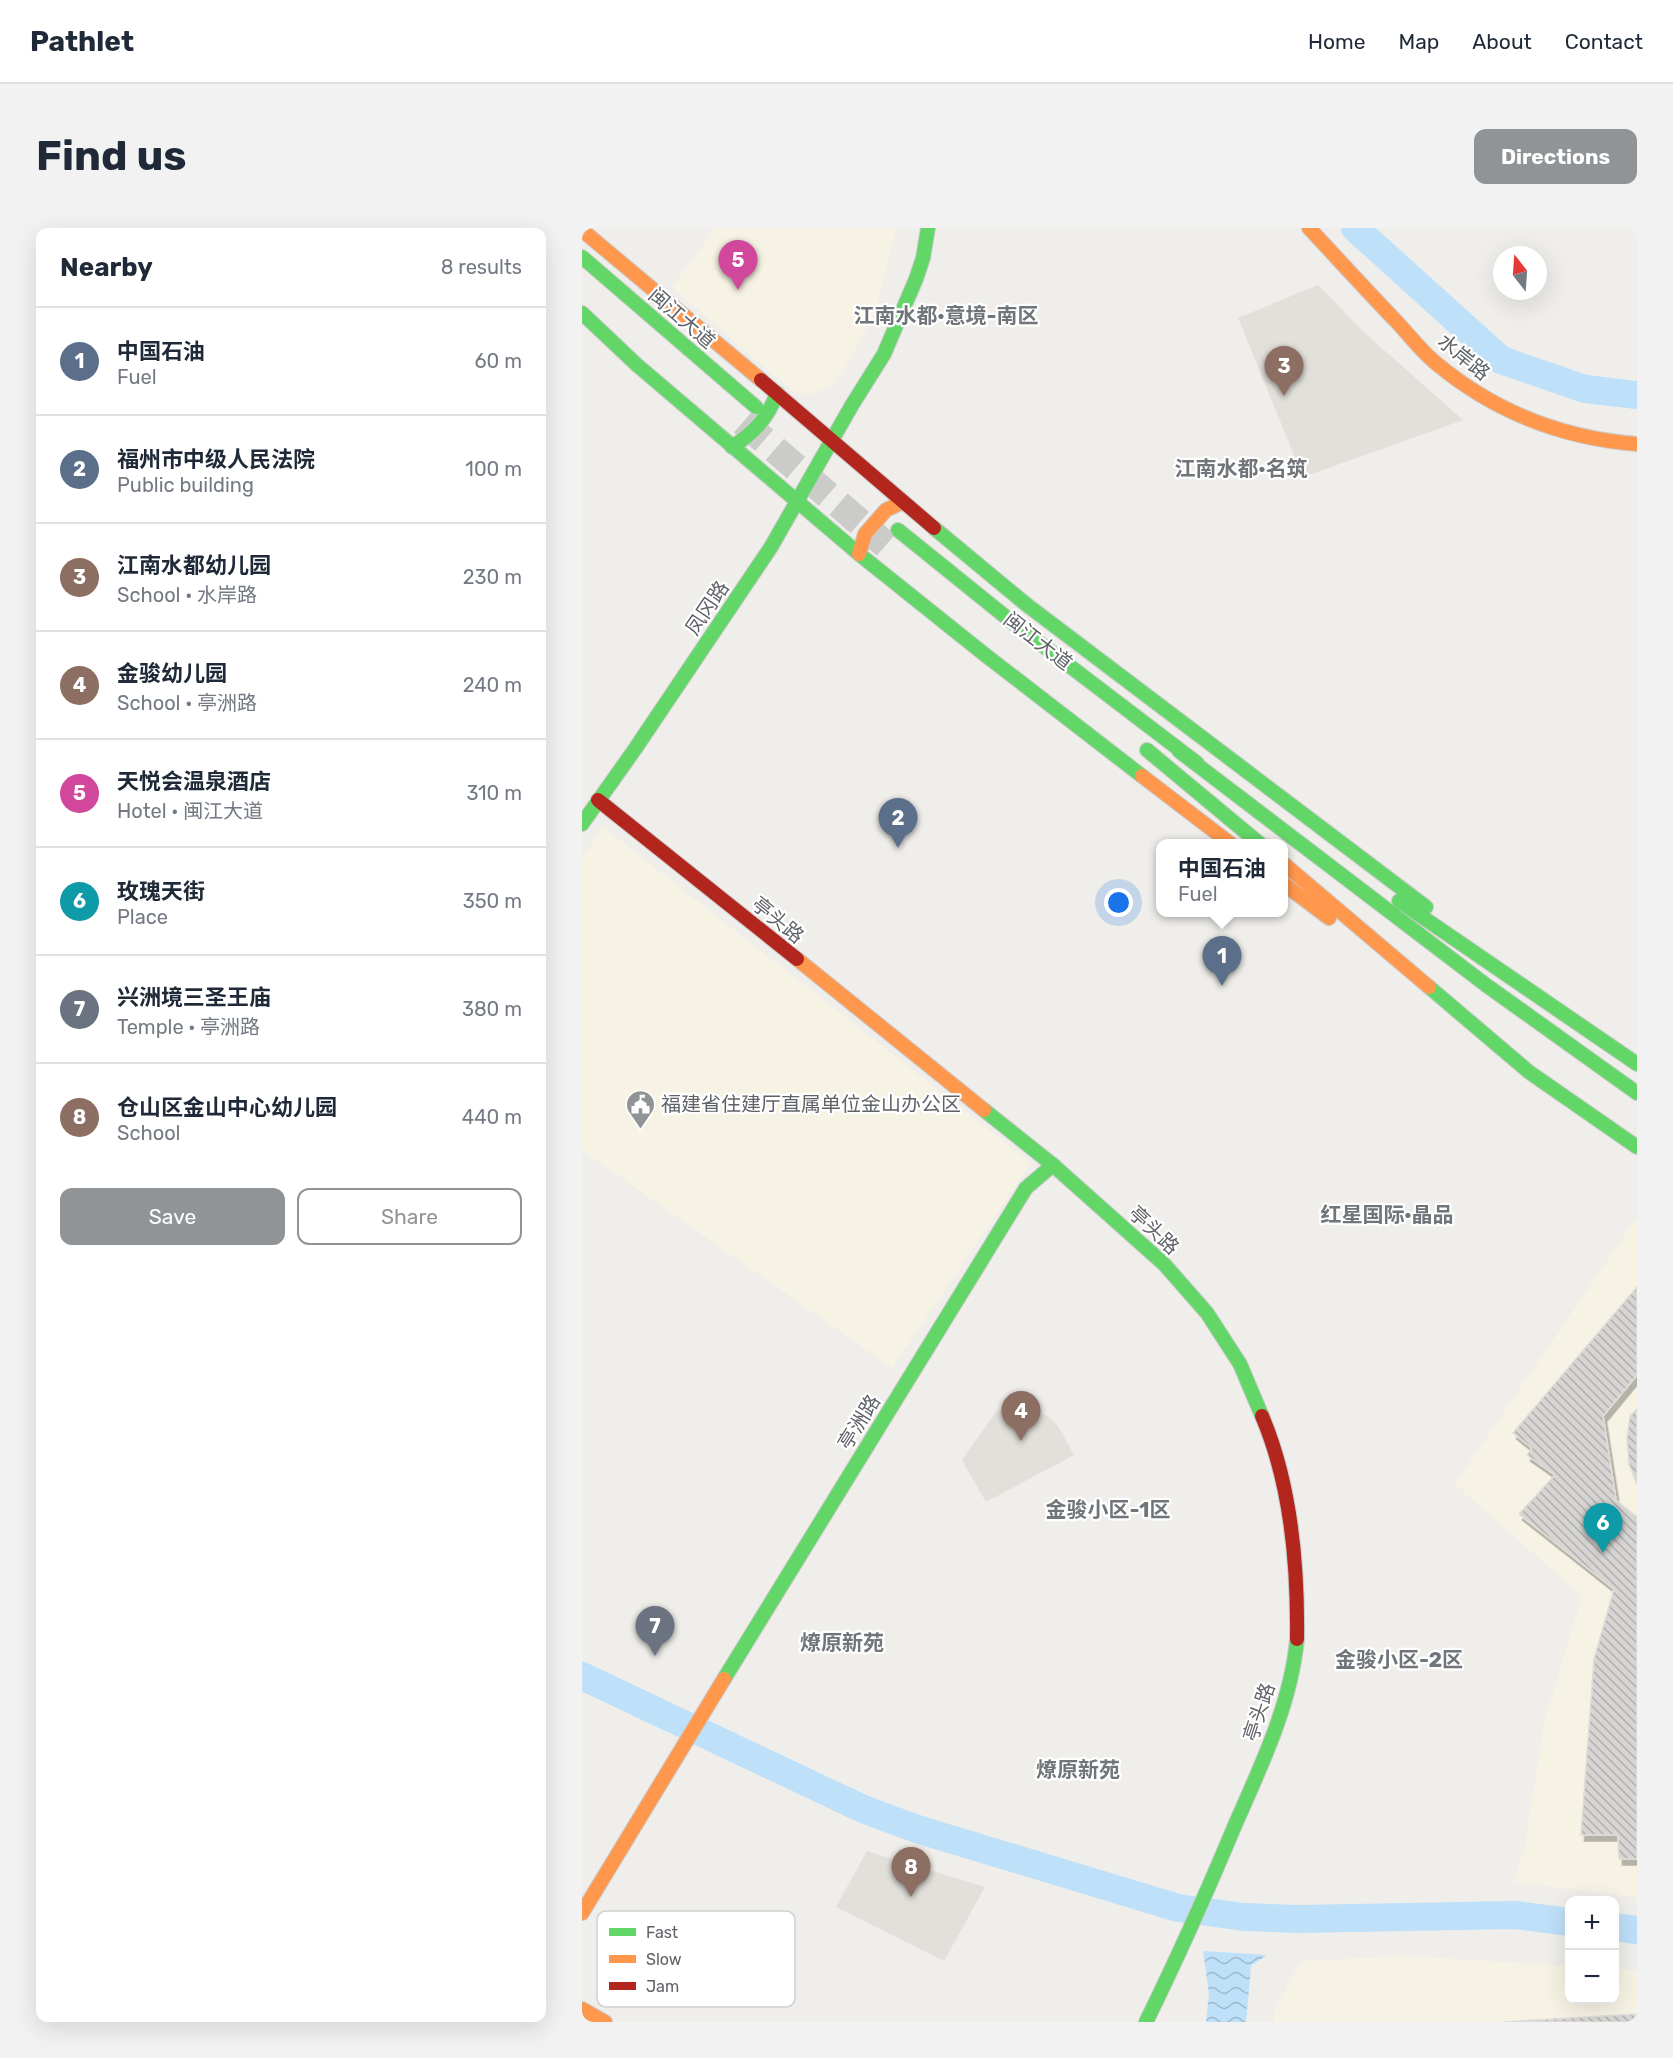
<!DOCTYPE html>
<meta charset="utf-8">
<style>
:root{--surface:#fff;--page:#f2f2f3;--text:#1f2937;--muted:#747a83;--line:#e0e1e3;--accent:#919496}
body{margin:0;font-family:Rubik,"Noto Sans SC",sans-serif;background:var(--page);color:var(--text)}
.controls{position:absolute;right:18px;bottom:18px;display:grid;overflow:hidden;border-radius:12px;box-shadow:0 6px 24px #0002}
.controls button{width:54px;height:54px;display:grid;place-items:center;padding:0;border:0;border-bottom:2px solid var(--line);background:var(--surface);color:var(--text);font:30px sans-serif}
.compass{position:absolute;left:911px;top:18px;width:54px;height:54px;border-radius:50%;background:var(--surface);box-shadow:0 6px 24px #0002;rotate:343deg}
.you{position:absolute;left:537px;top:675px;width:21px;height:21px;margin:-15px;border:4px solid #fff;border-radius:50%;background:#1a73e8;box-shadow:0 0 0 9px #1a73e833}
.badge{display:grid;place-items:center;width:39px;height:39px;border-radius:50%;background:var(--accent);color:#fff;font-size:20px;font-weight:700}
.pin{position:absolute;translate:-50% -50px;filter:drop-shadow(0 2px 3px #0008)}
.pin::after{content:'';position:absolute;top:32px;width:21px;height:18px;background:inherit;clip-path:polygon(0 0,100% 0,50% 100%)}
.popup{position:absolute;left:574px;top:611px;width:132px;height:78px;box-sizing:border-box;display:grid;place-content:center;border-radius:12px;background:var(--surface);filter:drop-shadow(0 2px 4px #0005);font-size:20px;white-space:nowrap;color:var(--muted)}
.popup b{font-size:22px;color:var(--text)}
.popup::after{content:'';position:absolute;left:50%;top:100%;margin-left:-12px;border:12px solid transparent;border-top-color:var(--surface)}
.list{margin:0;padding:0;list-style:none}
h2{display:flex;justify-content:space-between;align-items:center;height:78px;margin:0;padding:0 24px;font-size:26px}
h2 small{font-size:20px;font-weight:400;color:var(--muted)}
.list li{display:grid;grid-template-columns:39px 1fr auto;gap:18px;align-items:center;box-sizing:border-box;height:108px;padding:0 24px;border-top:2px solid var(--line)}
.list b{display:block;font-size:22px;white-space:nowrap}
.list p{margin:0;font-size:20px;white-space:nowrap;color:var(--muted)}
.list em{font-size:20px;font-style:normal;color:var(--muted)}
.actions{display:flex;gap:12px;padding:18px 24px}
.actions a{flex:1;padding:14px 0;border:2px solid var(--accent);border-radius:12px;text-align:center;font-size:21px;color:var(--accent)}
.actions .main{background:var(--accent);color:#fff}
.map{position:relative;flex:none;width:1055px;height:1794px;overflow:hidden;border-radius:12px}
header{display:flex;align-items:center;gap:36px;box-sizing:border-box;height:84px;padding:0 30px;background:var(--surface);border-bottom:2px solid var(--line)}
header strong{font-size:28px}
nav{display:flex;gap:33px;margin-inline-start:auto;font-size:21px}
.intro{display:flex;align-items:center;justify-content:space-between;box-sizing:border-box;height:144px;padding:0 36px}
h1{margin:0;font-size:42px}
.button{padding:15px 27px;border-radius:12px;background:var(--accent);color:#fff;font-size:21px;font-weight:700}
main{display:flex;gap:36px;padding:0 36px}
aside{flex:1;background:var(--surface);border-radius:12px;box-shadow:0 6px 24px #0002}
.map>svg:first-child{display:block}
.commercial{fill:#f7f3e4}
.education{fill:#e2e0da}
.water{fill:url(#water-waves)}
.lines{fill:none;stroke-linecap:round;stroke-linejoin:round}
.river{stroke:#bfe0f9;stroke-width:28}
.building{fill:url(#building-back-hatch);stroke:#deddd9;stroke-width:1.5;filter:url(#shadow)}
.primary-tunnel{stroke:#cbcbca;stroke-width:28;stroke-dasharray:28 14;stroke-linecap:butt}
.fast-casing{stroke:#cacacb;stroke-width:16}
.slow-casing{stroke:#cacacb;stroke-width:16}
.jam-casing{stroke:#cacacb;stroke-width:16}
.fast{stroke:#63d668;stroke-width:14}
.slow{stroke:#ff974d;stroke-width:14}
.jam{stroke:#b3261e;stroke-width:14}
.labels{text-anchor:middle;stroke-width:4.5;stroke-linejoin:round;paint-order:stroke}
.street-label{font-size:20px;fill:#5f6368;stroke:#fff}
.poi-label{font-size:20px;fill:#5f6368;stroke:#fff;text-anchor:start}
.neighbourhood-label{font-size:21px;font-weight:bold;fill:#70757a;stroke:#fff}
.key{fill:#fff;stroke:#cfd0d2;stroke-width:1.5}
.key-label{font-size:16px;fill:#5f6368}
</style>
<header>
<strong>Pathlet</strong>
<nav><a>Home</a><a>Map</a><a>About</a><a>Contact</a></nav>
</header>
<div class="intro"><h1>Find us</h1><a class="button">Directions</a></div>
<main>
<aside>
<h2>Nearby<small>8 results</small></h2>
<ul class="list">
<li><span class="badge" style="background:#5c6f8a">1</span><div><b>中国石油</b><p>Fuel</p></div><em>60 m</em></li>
<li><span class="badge" style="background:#5c6f8a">2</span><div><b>福州市中级人民法院</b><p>Public building</p></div><em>100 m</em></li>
<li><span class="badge" style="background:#8d6e63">3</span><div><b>江南水都幼儿园</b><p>School · 水岸路</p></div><em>230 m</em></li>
<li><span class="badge" style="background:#8d6e63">4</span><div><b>金骏幼儿园</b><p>School · 亭洲路</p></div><em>240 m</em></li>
<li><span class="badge" style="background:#d1479c">5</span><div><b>天悦会温泉酒店</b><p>Hotel · 闽江大道</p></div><em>310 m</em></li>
<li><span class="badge" style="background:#0f9aa8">6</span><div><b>玫瑰天街</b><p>Place</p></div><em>350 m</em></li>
<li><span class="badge" style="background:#6b7280">7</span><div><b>兴洲境三圣王庙</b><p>Temple · 亭洲路</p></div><em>380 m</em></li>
<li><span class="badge" style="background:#8d6e63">8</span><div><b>仓山区金山中心幼儿园</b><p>School</p></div><em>440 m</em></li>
</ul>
<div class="actions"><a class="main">Save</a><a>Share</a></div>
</aside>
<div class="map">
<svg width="1055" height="1794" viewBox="0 0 1055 1794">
<defs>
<pattern id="water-waves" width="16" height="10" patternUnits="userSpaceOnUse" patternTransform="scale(1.5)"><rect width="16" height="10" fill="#bfe0f9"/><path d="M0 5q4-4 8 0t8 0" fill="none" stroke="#9eb9cd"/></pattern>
<pattern id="building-back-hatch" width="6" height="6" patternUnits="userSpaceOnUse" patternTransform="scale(1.5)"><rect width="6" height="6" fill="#d6d5d3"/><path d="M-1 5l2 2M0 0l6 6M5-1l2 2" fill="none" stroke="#b1b0af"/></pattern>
<filter id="shadow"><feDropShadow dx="3.5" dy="6" stdDeviation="0" flood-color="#0004"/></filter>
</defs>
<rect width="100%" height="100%" fill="#efeeea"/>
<g class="commercial">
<polygon points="130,0 315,0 293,86 253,156 229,166 211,164 90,59 125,12"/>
<polygon points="21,599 449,935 310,1140 0,922 0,631"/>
<polygon points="1055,989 1055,1669 931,1654 942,1622 963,1492 1000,1368 873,1256"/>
<polygon points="825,1728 987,1738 987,1772 1032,1772 1033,1741 1055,1742 1055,1794 692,1794 693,1782 718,1733"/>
</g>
<g class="education">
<polygon points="736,57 785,107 881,192 721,249 656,90"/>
<polygon points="427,1181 454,1184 466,1188 476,1198 492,1227 404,1274 380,1232 414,1184"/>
<polygon points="285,1623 403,1659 362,1733 254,1679"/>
</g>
<polygon class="water" points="621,1723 685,1727 669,1738 664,1794 624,1794 627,1766"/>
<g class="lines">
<g class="river">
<polyline points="773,0 919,132 1003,161 1055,167"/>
<polyline points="0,1448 281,1581 335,1601 596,1680 662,1689 716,1691 933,1687 987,1694"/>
<polyline points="1032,1699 1055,1702"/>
</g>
</g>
<g class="building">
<polygon points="1055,1059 1055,1147 1021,1188 1034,1272 1055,1289 1055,1631 1037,1631 1036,1607 999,1607 1012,1431 1032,1361 937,1286 973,1247 945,1227 950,1220 931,1205"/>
<polygon points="1055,1181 1055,1256 1047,1236 1045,1211 1048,1188"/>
<polygon points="1055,1786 1055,1794 922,1794"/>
</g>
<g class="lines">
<polyline class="primary-tunnel" points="161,194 304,317"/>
<defs>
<g id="fast">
<polyline points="0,29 174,179"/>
<polyline points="0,85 55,137 277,326 402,426 560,548"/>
<path d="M150,219c22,-14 36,-29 45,-54"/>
<polyline points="352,300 445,377 844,679"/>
<polyline points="316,302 430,394 615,535"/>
<polyline points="565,522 678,616"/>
<polyline points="597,523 904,757 1055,865"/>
<polyline points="0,596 53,521 189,319 270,177 302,126 334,51 341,30 346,0"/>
<polyline points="817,673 1055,836"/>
<polyline points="847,759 947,844 1055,919"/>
<polyline points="402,882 471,937 582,1036 625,1085 658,1136 680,1188"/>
<polyline points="142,1451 444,960 471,937"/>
<path d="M564,1794c32,-65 61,-130 89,-197 26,-59 56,-121 62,-186"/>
</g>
<g id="slow">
<path d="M727,0c29,31 58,63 87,93 14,15 26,31 41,43 58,48 125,74 200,80"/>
<polyline points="0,2 179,152"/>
<polyline points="277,326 283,306 304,282 321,274"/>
<polyline points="560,548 649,616"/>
<polyline points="702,636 847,759"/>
<polyline points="702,656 747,690"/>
<polyline points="215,731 402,882"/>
<polyline points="0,1685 142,1451"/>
<polyline points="0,1781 23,1794"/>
</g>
<g id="jam">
<polyline points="179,152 352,300"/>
<polyline points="16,572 215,731"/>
<path d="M680,1188c29,68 36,149 35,223"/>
</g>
</defs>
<use href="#fast" class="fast-casing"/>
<use href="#slow" class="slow-casing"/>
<use href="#jam" class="jam-casing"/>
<use href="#fast" class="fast"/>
<use href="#slow" class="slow"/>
<use href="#jam" class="jam"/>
</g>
<defs>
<symbol id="civic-pin" viewBox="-11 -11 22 30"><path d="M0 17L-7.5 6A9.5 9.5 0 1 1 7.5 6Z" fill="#919496" stroke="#fff"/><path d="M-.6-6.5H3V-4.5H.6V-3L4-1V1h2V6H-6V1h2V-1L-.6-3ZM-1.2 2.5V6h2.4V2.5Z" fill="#fff"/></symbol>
</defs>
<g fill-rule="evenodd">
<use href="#civic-pin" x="42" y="860" width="33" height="45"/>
</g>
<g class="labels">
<g class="street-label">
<text transform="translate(100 90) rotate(41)" y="7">闽江大道</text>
<text transform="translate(882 129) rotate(39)" y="7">水岸路</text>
<text transform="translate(125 380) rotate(-56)" y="7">凤冈路</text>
<text transform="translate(456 413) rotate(38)" y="7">闽江大道</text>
<text transform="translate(196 692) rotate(39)" y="7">亭头路</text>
<text transform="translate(572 1002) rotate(43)" y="7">亭头路</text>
<text transform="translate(277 1194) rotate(-58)" y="7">亭洲路</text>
<text transform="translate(677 1484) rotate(-72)" y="7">亭头路</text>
</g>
<g class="poi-label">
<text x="79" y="883">福建省住建厅直属单位金山办公区</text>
</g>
<g class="neighbourhood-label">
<text x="364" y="95">江南水都·意境-南区</text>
<text x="659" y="248">江南水都·名筑</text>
<text x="805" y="994">红星国际·晶品</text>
<text x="526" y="1289">金骏小区-1区</text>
<text x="260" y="1422">燎原新苑</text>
<text x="817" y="1439">金骏小区-2区</text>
<text x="496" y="1549">燎原新苑</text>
</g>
</g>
<rect x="15" y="1683" width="198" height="96" rx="9" class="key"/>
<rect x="27" y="1700" width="27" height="8" fill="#63d668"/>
<rect x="27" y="1727" width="27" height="8" fill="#ff974d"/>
<rect x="27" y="1754" width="27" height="8" fill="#b3261e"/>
<g class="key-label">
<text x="64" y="1710">Fast</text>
<text x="64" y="1737">Slow</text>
<text x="64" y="1764">Jam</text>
</g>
</svg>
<div class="controls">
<button>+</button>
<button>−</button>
</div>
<svg class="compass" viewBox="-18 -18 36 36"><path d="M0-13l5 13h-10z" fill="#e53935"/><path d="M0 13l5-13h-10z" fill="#747a83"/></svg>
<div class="you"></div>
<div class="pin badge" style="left:640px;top:758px;background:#5c6f8a">1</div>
<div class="popup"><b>中国石油</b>Fuel</div>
<div class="pin badge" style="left:316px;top:620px;background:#5c6f8a">2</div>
<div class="pin badge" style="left:702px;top:168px;background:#8d6e63">3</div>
<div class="pin badge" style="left:439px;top:1213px;background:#8d6e63">4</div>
<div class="pin badge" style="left:156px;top:62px;background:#d1479c">5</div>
<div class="pin badge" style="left:1021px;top:1325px;background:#0f9aa8">6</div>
<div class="pin badge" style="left:73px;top:1428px;background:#6b7280">7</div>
<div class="pin badge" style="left:329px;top:1669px;background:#8d6e63">8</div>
</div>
</main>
